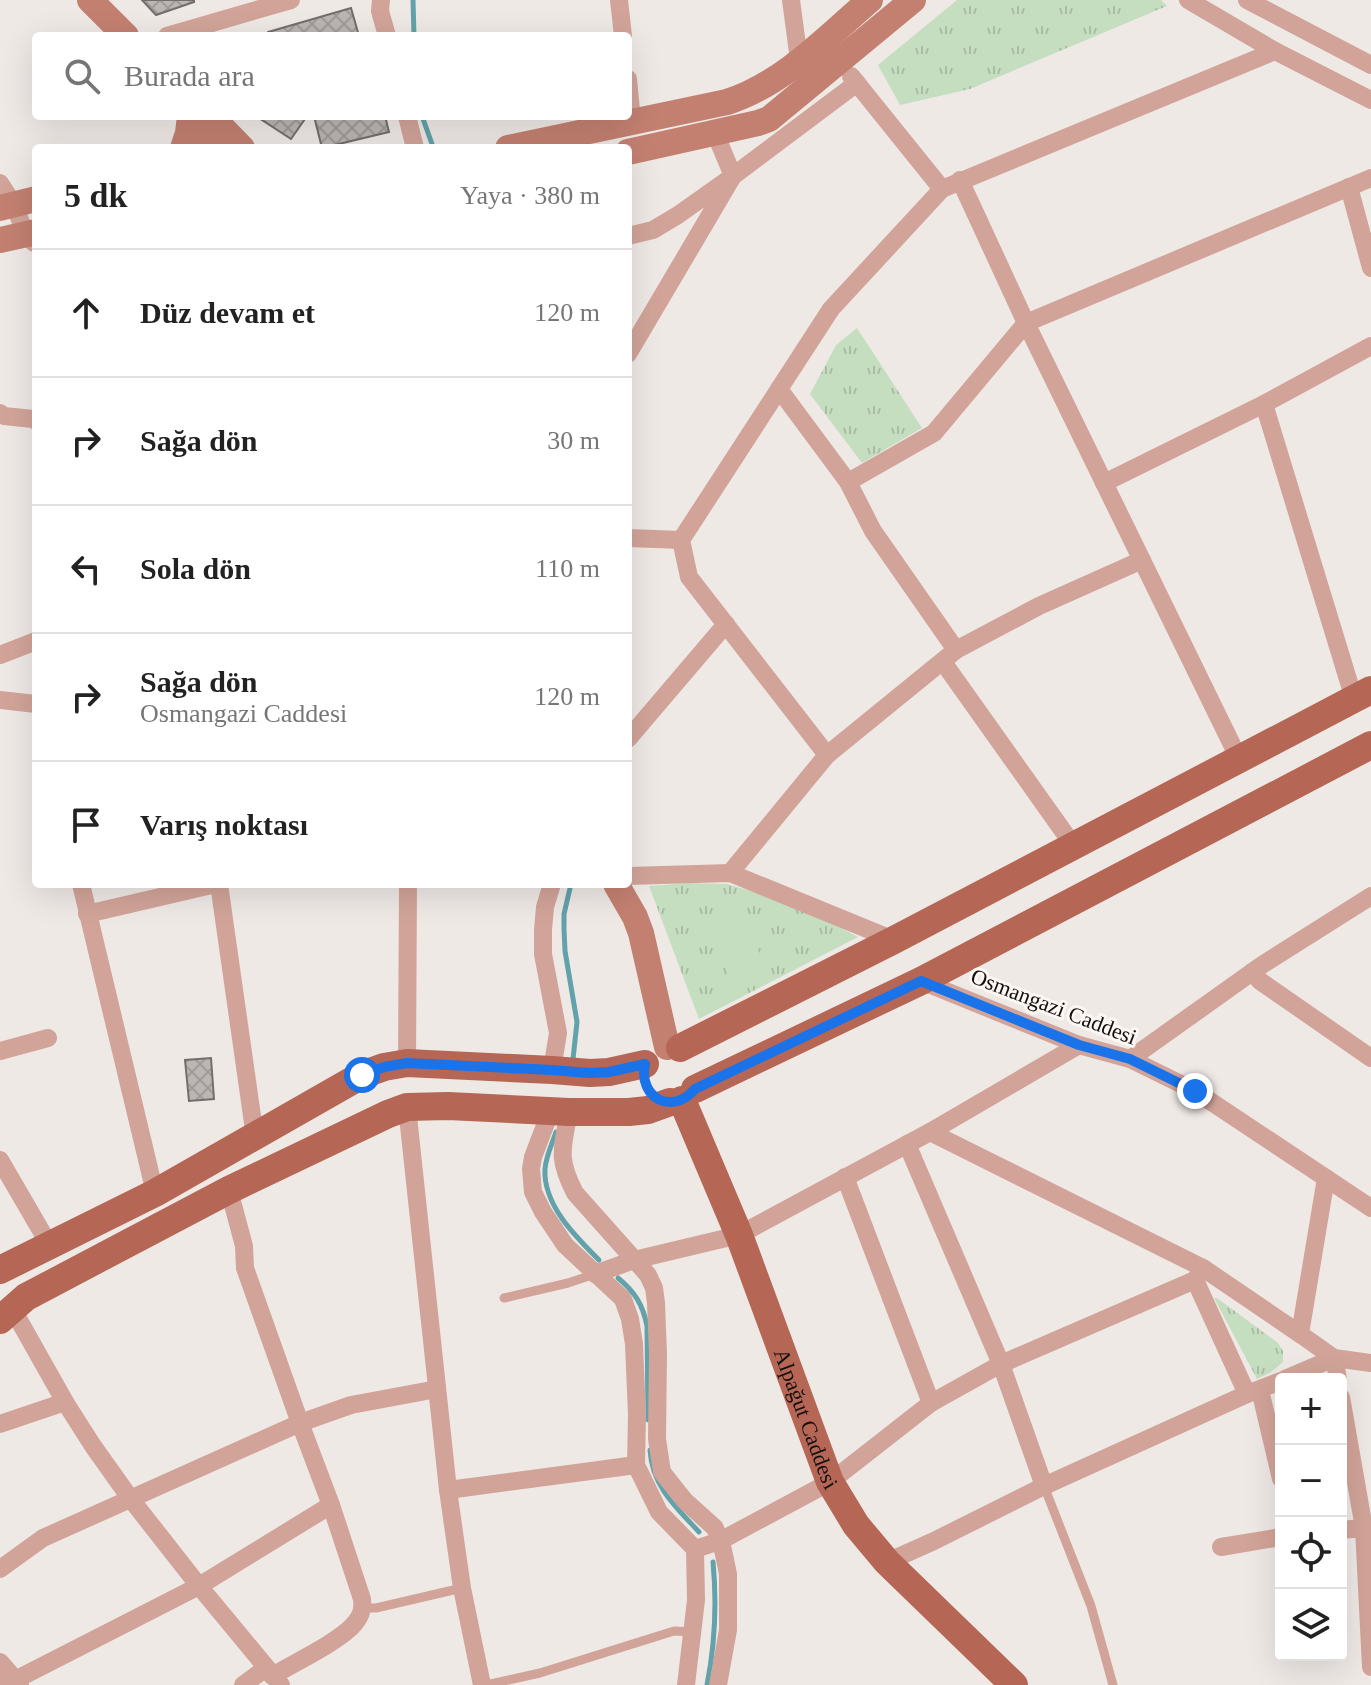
<!DOCTYPE html>
<html lang="tr">
<meta charset="utf-8">
<style>
:root{--surface:#fff;--page:#f2f2f2;--text:#222;--muted:#767676;--line:#e0e0e0}
body{margin:0;font-family:"Times New Roman",serif;background:var(--page);color:var(--text)}
.controls{position:absolute;right:24px;bottom:24px;display:grid;overflow:hidden;border-radius:8px;box-shadow:0 8px 32px #0002}
.controls button{width:72px;height:72px;display:grid;place-items:center;padding:0;border:0;border-bottom:2px solid var(--line);background:var(--surface);color:var(--text);font:40px sans-serif}
.stop{position:absolute;width:24px;height:24px;margin:-18px;border:6px solid #1a73e8;border-radius:50%;background:#fff}
.stop.end{background:#1a73e8;border-color:#fff;box-shadow:0 2px 8px #0008}
.list{margin:0;padding:0;list-style:none}
h2{display:flex;justify-content:space-between;align-items:center;height:104px;margin:0;padding:0 32px;font-size:34px}
h2 small{font-size:26px;font-weight:400;color:var(--muted)}
.list li{display:grid;grid-template-columns:52px 1fr auto;gap:24px;align-items:center;box-sizing:border-box;height:128px;padding:0 32px;border-top:2px solid var(--line)}
.list b{display:block;font-size:30px;white-space:nowrap}
.list p{margin:0;font-size:26px;white-space:nowrap;color:var(--muted)}
.list em{font-size:26px;font-style:normal;color:var(--muted)}
.icon{flex:none;width:44px;height:44px;fill:none;stroke:currentColor;stroke-width:2;stroke-linecap:round;stroke-linejoin:round}
.map{position:relative;flex:none;width:1371px;height:1685px;overflow:hidden}
.search{position:absolute;background:var(--surface);box-shadow:0 8px 32px #0002;left:32px;top:32px;width:600px;height:88px;display:flex;align-items:center;gap:20px;box-sizing:border-box;padding:0 28px;border-radius:8px;color:var(--muted);font-size:30px}
.panel{position:absolute;background:var(--surface);box-shadow:0 8px 32px #0002;left:32px;top:144px;width:600px;height:744px;border-radius:8px}
.map>svg:first-child{display:block}
.park{fill:url(#park-tufts)}
.garden{fill:#c6dec0}
.lines{fill:none;stroke-linecap:round;stroke-linejoin:round}
.stream{stroke:#62a2aa;stroke-width:5}
.building{fill:url(#building-cross-hatch);stroke:#736e6c;stroke-width:2}
.lane{stroke:#d2a499;stroke-width:9}
.street{stroke:#d2a499;stroke-width:18}
.secondary{stroke:#c38071;stroke-width:26}
.primary{stroke:#b66654;stroke-width:28}
.route{stroke:#1a73e8;stroke-width:10}
.labels{text-anchor:middle;stroke-width:6;stroke-linejoin:round;paint-order:stroke}
.street-label{font-size:22px;fill:#121010;stroke:#fdf7f4}
</style>
<div class="map">
<svg width="1371" height="1685" viewBox="0 0 1371 1685">
<defs>
<pattern id="park-tufts" width="24" height="20" patternUnits="userSpaceOnUse" patternTransform="scale(2)"><rect width="24" height="20" fill="#c6dec0"/><path d="M3 7l-1-3M5 7V3M7 7l1-3M15 17l-1-3M17 17v-4M19 17l1-3" fill="none" stroke="#a9bda4"/></pattern>
<pattern id="building-cross-hatch" width="8" height="8" patternUnits="userSpaceOnUse" patternTransform="scale(2)"><rect width="8" height="8" fill="#bbb5b3"/><path d="M0 0l8 8M0 8l8-8" fill="none" stroke="#a09b99"/></pattern>
</defs>
<rect width="100%" height="100%" fill="#efe9e6"/>
<g class="park">
<polygon points="957,0 1161,0 1167,6 970,89 900,105 878,65"/>
<polygon points="857,328 922,428 862,463 810,394 836,345"/>
<polygon points="688,883 727,884 765,895 810,911 858,937 699,1019 649,886"/>
<polygon points="1214,1298 1217,1298 1278,1343 1283,1351 1283,1362 1271,1372 1257,1379"/>
</g>
<polygon class="garden" points="739,913 763,960 730,977 706,930"/>
<g class="lines">
<g class="stream">
<polyline points="413,0 414,36"/>
<polyline points="422,116 432,144"/>
<polyline points="571,884 564,914 564,929 565,951 577,1022 573,1059"/>
<path d="M556,1132c-4,12 -10,24 -11,37 -2,36 31,68 54,91"/>
<path d="M618,1278c17,14 25,27 29,48l1,94"/>
<path d="M650,1450c2,36 26,57 49,82"/>
<path d="M707,1685c8,-41 10,-81 6,-123"/>
</g>
</g>
<g class="building">
<polygon points="142,0 194,0 194,2 156,15"/>
<polygon points="351,8 359,36 268,36 268,32"/>
<polygon points="256,116 307,116 291,139"/>
<polygon points="314,116 385,116 389,132 322,148"/>
<polygon points="211,1058 214,1099 189,1101 185,1060"/>
</g>
<g class="lines">
<g class="lane">
<polyline points="504,1298 568,1283 595,1274"/>
<polyline points="1044,1486 1091,1606 1113,1685"/>
<polyline points="363,1608 376,1608 462,1588"/>
<polyline points="486,1685 540,1673 674,1631 693,1632"/>
</g>
<g class="street">
<polyline points="381,0 380,11 387,36"/>
<polyline points="619,0 623,36"/>
<polyline points="791,0 799,60"/>
<polyline points="1188,0 1275,51 1371,100"/>
<polyline points="1247,0 1371,65"/>
<polyline points="167,36 291,0"/>
<polyline points="851,76 942,189"/>
<polyline points="628,79 632,120"/>
<polyline points="407,116 415,148"/>
<polyline points="960,180 1026,323 1239,759"/>
<polyline points="0,183 14,205 26,235 34,243"/>
<polyline points="1349,187 1371,268"/>
<polyline points="628,236 653,230 678,215 733,176 715,133"/>
<polyline points="628,354 733,176 857,83"/>
<polyline points="779,389 848,482 873,531 956,650"/>
<polyline points="1264,404 1354,699"/>
<polyline points="0,413 4,416 33,419 36,421"/>
<polyline points="848,482 934,433 1026,323 1371,178"/>
<polyline points="1104,483 1264,404 1371,346"/>
<polyline points="628,538 681,540"/>
<polyline points="0,655 36,641"/>
<polyline points="943,662 1073,845"/>
<polyline points="0,700 36,704"/>
<polyline points="628,739 726,624"/>
<polyline points="827,755 689,577 681,540 831,309 942,189 1275,51"/>
<polyline points="730,873 827,755 956,650 1039,606 1142,560"/>
<polyline points="628,876 730,873 894,940"/>
<polyline points="81,884 155,1193"/>
<polyline points="219,884 255,1137"/>
<polyline points="552,884 545,907 543,930 543,954 558,1033 552,1070"/>
<polyline points="87,914 216,884"/>
<polyline points="1252,972 1260,981 1371,1058"/>
<polyline points="921,981 1079,1045 1130,1059 1195,1091 1371,1208"/>
<polyline points="0,1051 48,1038"/>
<polyline points="1130,1059 1262,965 1371,896"/>
<polyline points="407,1063 408,884"/>
<polyline points="407,1107 448,1490 462,1588 482,1685"/>
<polyline points="549,1111 546,1123 533,1157 531,1169 533,1192 543,1212 565,1245 623,1299 630,1319 634,1344 637,1415 636,1465 659,1512 695,1549 696,1600 686,1685"/>
<path d="M569,1112c-7,37 -12,46 6,81l73,82 6,13 2,15 2,51 -1,85 5,33 23,29 30,27 8,22 5,24v56l-10,55"/>
<polyline points="930,1132 1203,1268 1300,1334"/>
<polyline points="907,1144 1001,1364 1044,1486"/>
<polyline points="0,1160 50,1246"/>
<polyline points="845,1177 931,1403"/>
<polyline points="1326,1178 1300,1334 1334,1358 1371,1363"/>
<polyline points="595,1274 634,1260 739,1235 930,1132 1079,1045"/>
<polyline points="1195,1280 1247,1394"/>
<polyline points="12,1308 65,1402 93,1446 130,1498 199,1586 281,1685"/>
<polyline points="1285,1379 1334,1358 1338,1379"/>
<polyline points="1260,1390 1281,1479"/>
<polyline points="1341,1397 1364,1528 1371,1528"/>
<polyline points="0,1424 65,1402"/>
<polyline points="448,1490 636,1465"/>
<polyline points="1341,1530 1364,1528 1371,1667"/>
<polyline points="1221,1547 1281,1537"/>
<polyline points="695,1549 720,1541 830,1482 931,1403 1001,1364 1195,1280 1203,1268"/>
<polyline points="887,1562 934,1541 1044,1486 1247,1394 1281,1381"/>
<polyline points="0,1569 43,1538 300,1423 351,1405 437,1389"/>
<polyline points="0,1662 20,1685"/>
<path d="M272,1676c22,-13 70,-36 83,-53 7,-8 8,-15 7,-24l-31,-94"/>
<polyline points="2,1685 15,1680 199,1586 331,1505 300,1423 245,1268 244,1246 229,1190"/>
<polyline points="243,1685 266,1668"/>
</g>
<g class="secondary">
<polyline points="90,0 126,36"/>
<polyline points="191,116 212,148"/>
<polyline points="211,116 242,148"/>
<polyline points="183,148 188,133 190,116"/>
<path d="M508,148l219,-46c56,-18 99,-64 143,-102"/>
<polyline points="628,152 758,123 769,119 913,0"/>
<polyline points="0,208 36,199"/>
<polyline points="0,240 36,232"/>
<polyline points="616,884 635,917 641,933 667,1047"/>
</g>
<g class="primary">
<polyline points="680,1048 894,940 1371,690"/>
<polyline points="695,1089 921,981 1371,745"/>
<path id="s1" d="M682,1100l57,135 91,247 26,43 31,37 127,123"/>
<polyline points="0,1270 155,1193 362,1075 384,1067 407,1063 552,1070 590,1073 609,1072 645,1064"/>
<polyline points="0,1320 26,1297 229,1190 388,1114 407,1107 448,1106 569,1112 629,1112 648,1110 670,1102"/>
</g>
</g>
<g class="lines">
<path class="route" d="M362,1075l22,-8 23,-4 145,7 38,3 19,-1 36,-8c-7,34 27,52 50,25l226,-108 158,64 51,14 65,32"/>
</g>
<g class="labels">
<g class="street-label">
<text transform="translate(1054 1006) rotate(21)" y="8">Osmangazi Caddesi</text>
<text dy="8" stroke="none"><textPath href="#s1" startOffset="342">Alpağut Caddesi</textPath></text>
</g>
</g>
</svg>
<div class="controls">
<button>+</button>
<button>−</button>
<button><svg class="icon" aria-label="locate" viewBox="0 0 24 24"><circle cx="12" cy="12" r="6"/><path d="M12 2v4M12 18v4M2 12h4M18 12h4"/></svg></button>
<button><svg class="icon" aria-label="layers" viewBox="0 0 24 24"><path d="M12 4l9 5-9 5-9-5zM3 14l9 5 9-5"/></svg></button>
</div>
<div class="stop" style="left:362px;top:1075px"></div>
<div class="stop end" style="left:1195px;top:1091px"></div>
<div class="search"><svg class="icon" aria-label="search" viewBox="0 0 24 24"><circle cx="10" cy="10" r="6"/><path d="M15 15l6 6"/></svg>Burada ara</div>
<section class="panel">
<h2>5 dk<small>Yaya · 380 m</small></h2>
<ul class="list">
<li><svg class="icon" aria-label="ahead" viewBox="0 0 24 24"><path d="M12 20V5M6 11l6-6 6 6"/></svg><div><b>Düz devam et</b></div><em>120 m</em></li>
<li><svg class="icon" aria-label="right" viewBox="0 0 24 24"><path d="M7 20v-9h11M14 6l5 5-5 5"/></svg><div><b>Sağa dön</b></div><em>30 m</em></li>
<li><svg class="icon" aria-label="left" viewBox="0 0 24 24"><path d="M17 20v-9H6M10 6l-5 5 5 5"/></svg><div><b>Sola dön</b></div><em>110 m</em></li>
<li><svg class="icon" aria-label="right" viewBox="0 0 24 24"><path d="M7 20v-9h11M14 6l5 5-5 5"/></svg><div><b>Sağa dön</b><p>Osmangazi Caddesi</p></div><em>120 m</em></li>
<li><svg class="icon" aria-label="arrive" viewBox="0 0 24 24"><path d="M6 21V4h12l-3 4 3 4H6"/></svg><div><b>Varış noktası</b></div></li>
</ul>
</section>
</div>
